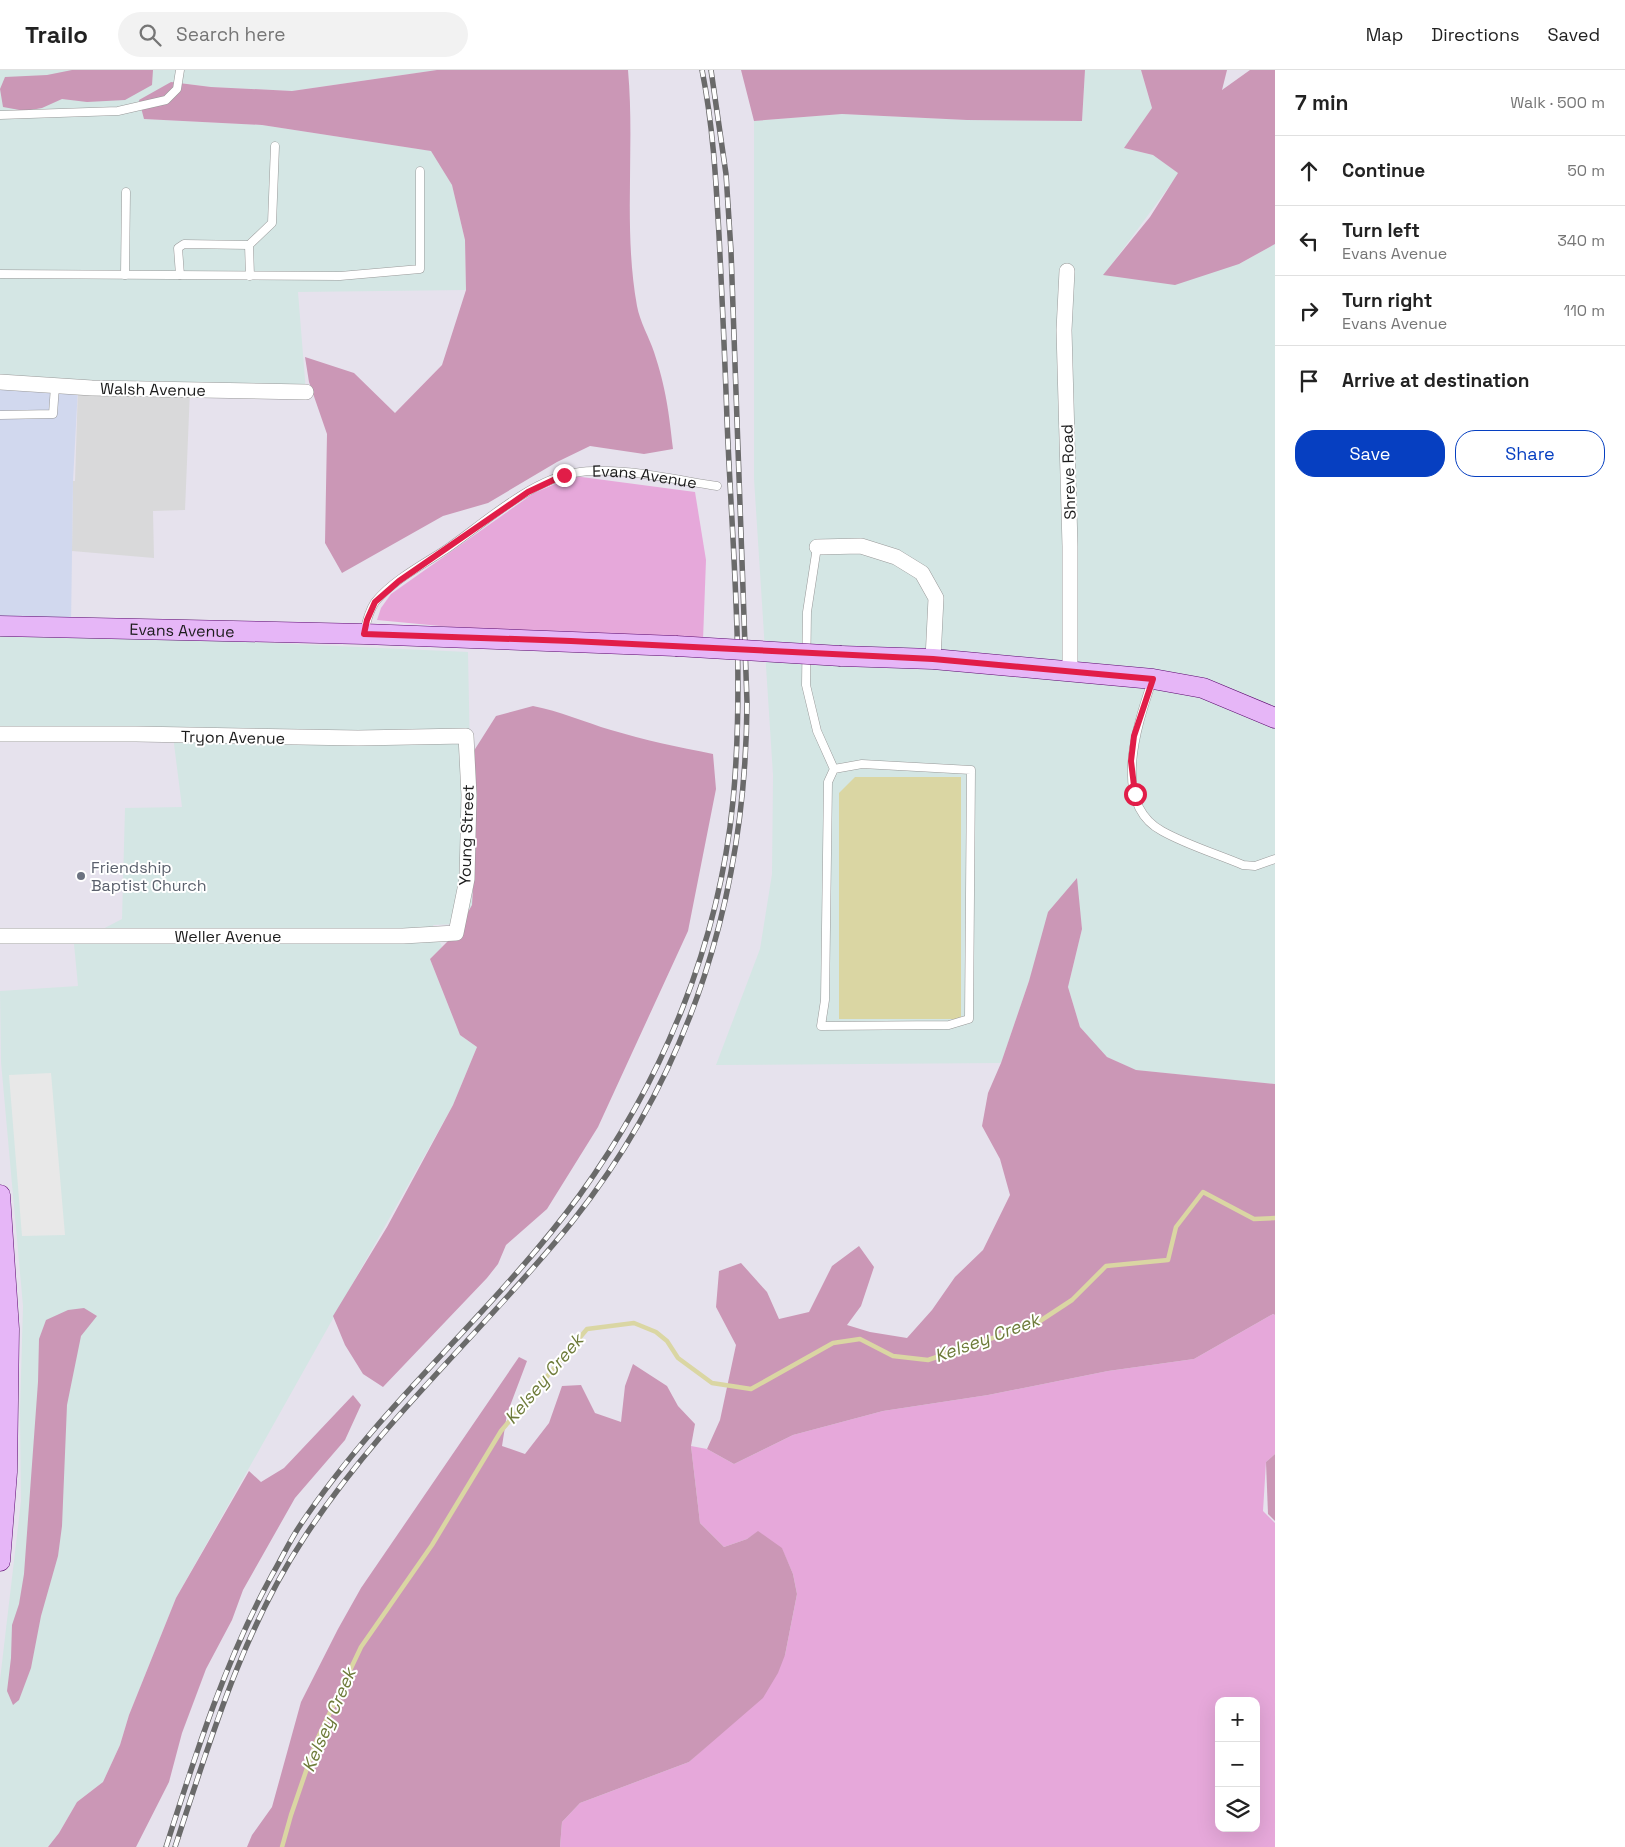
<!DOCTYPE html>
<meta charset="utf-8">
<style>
:root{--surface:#fff;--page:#f2f2f2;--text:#222;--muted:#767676;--line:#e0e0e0;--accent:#063fc1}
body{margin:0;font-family:"Space Grotesk",sans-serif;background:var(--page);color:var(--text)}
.controls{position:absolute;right:15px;bottom:15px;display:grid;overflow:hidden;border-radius:10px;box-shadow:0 5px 20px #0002}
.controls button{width:45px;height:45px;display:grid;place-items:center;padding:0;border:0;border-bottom:1px solid var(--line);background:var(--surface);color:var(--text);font:25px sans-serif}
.stop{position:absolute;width:15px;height:15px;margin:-11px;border:4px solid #e11d48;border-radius:50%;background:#fff}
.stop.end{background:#e11d48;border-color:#fff;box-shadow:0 1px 5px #0008}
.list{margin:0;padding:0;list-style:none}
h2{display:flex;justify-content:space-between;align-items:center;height:65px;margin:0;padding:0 20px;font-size:21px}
h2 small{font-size:16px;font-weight:400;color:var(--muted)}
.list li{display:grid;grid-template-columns:32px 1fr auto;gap:15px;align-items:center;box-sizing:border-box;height:70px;padding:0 20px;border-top:1px solid var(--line)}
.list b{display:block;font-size:19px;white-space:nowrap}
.list p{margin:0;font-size:16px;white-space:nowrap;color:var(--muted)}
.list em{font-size:16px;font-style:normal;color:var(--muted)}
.actions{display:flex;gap:10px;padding:15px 20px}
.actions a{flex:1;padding:11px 0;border:1px solid var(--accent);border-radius:20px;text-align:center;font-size:18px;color:var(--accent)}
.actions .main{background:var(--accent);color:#fff}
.icon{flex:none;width:28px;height:28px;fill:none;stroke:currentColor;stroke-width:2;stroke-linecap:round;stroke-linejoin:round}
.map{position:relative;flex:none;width:1275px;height:1777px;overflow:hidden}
header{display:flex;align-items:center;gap:30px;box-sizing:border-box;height:70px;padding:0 25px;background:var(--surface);border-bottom:1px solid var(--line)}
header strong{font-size:24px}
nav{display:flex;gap:28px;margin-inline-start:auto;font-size:18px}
.search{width:350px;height:45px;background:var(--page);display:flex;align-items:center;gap:12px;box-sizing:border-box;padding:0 18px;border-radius:28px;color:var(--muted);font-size:19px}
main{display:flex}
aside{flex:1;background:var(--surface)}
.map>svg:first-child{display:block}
.residential{fill:#d9d9da}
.commercial{fill:#d1d8ee}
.industrial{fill:#d4e6e4}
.grass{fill:#e6a8da;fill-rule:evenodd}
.forest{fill:#cb97b6}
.parking{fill:#e8e8e8}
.water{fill:#dad6a3}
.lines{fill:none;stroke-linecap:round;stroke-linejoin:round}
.stream{stroke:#dad6a3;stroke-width:4.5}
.lane-casing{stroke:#999;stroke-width:9}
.street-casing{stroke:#999;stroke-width:16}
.secondary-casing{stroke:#5a086e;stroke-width:21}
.lane{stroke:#fff;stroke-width:8}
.street{stroke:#fff;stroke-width:15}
.secondary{stroke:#e6b6f7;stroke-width:20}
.rail-casing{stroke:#6a6a6a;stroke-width:5.5}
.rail{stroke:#fff;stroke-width:4;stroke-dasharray:11;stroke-linecap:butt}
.secondary-bridge-casing{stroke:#5a086e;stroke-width:21;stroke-linecap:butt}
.secondary-bridge{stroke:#e6b6f7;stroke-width:20}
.route{stroke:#e11d48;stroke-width:6}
.worship-dot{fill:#6b7280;stroke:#fff;stroke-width:2}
.labels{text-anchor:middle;stroke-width:4;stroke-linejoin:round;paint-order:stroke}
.street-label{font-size:16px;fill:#1c1c1c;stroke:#fff}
.worship-label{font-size:16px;fill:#5b616d;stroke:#fff;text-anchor:start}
.water-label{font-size:18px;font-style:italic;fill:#6e7b3a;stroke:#fff}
</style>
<header>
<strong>Trailo</strong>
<div class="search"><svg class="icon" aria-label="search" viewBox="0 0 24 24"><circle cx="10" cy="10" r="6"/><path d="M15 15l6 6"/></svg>Search here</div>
<nav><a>Map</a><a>Directions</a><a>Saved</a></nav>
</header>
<main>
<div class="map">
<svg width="1275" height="1777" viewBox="0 0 1275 1777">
<rect width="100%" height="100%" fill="#e6e2ed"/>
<polygon class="residential" points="78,317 190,320 185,440 153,441 154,488 72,481 73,411 75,411"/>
<polygon class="commercial" points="0,312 78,317 73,411 71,557 0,556"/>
<g class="industrial">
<polygon points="0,0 437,0 292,21 211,17 171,12 144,49 262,55 432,81 452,115 465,170 466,220 298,222 306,322 0,312"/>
<polygon points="1085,0 1141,0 1152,38 1124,78 1153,85 1179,103 1104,205 1239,194 1275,174 1275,1014 1135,1000 1107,987 1080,957 1068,917 1082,859 1076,808 1029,911 1001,993 716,995 760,879 772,804 773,705 754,409 754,51 842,44 967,50 1082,51"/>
<polygon points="11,561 468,582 470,687 474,716 476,767 472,835 461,854 433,855 442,877 430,889 460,965 477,977 453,1035 176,1528 129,1645 120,1675 103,1712 77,1732 59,1763 48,1777 0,1777 0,1610 21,1431 20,1340 23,1236 1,992 0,921 78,916 74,874 122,849 125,738 182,737 174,674 176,660 0,660 0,565"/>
</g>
<g class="grass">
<polygon points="574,406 695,422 706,490 703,570 451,557 377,550 381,538 391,524 534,423"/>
<path d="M1273,1244l2,1v139l-9,8 -3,49 12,12v324h-715l2,-25 18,-19 109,-41 22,-20 74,-87 12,-61 -4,-20 -11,-25 -24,-17 -11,7 -23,8 -24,-24 -9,-77 16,3 27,15 59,-29 90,-24 105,-16 120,-24 86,-12zM1219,1631h37v127h-37z"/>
</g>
<g class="forest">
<polygon points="72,0 153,0 152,15 125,30 87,32 62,29 42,38 25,41 3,37 0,19 5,7 47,5"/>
<path d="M437,0h191c7,78 -5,159 9,236 3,16 12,31 17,46 12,36 15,61 19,97l-29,5 -54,-8 -33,16 -69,41 -45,13 -101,57 -17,-30 2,-109 -18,-52 -4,-25 49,16 41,40 47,-48 24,-75 -1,-50 -13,-55 -21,-34 -169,-26 -118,-6 -5,-19 32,-18 40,5 81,4z"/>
<polygon points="741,0 1085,0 1082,51 967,50 842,44 754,51"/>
<polygon points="1141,0 1227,0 1222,20 1250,0 1275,0 1275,174 1239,194 1175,215 1103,205 1150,147 1178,103 1153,85 1124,78 1152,38"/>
<path d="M533,636c27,5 51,16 78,24 33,10 67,17 102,24l3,35 -28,142 -90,196 -51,82 -41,36 -8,19 -11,14 -104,109 -20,-13 -18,-29 -12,-29 54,-89 66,-122 24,-58 -17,-12 -30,-76 26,-26 16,-28 4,-68 -2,-51 -4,-29 26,-41z"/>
<polygon points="1077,808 1082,859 1068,917 1080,957 1107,987 1136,1000 1275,1014 1275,1245 1273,1244 1194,1289 1108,1301 988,1325 883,1341 793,1365 734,1394 707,1379 720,1350 736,1275 716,1237 719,1201 741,1193 767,1222 779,1249 809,1242 832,1196 859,1176 874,1197 861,1236 847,1255 870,1262 907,1268 932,1240 955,1207 983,1180 1010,1125 1000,1089 982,1056 988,1023 1001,993 1029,911 1048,842"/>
<polygon points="84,1238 97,1246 81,1266 67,1335 62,1456 58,1486 41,1546 31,1598 19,1630 13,1635 7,1621 11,1588 12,1555 19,1534 24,1504 38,1312 39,1269 46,1250 68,1240"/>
<polygon points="519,1287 527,1291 507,1344 502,1376 525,1384 549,1353 562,1316 581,1315 595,1343 621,1352 625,1316 633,1294 667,1316 678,1336 695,1354 691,1376 700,1453 724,1477 747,1469 758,1461 782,1478 793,1504 797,1524 785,1585 778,1603 763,1628 689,1692 580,1733 562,1752 560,1777 247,1777 252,1765 272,1737 301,1632 338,1559 361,1518"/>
<polygon points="353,1325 361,1335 345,1370 295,1428 243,1520 232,1550 206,1599 182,1663 169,1712 136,1777 48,1777 59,1763 77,1732 103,1712 120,1675 129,1645 176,1528 249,1401 261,1412 284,1398"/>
<polygon points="1275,1384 1275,1451 1268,1444 1266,1392"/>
</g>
<polygon class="parking" points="51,1003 65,1165 22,1166 9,1005"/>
<polygon class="water" points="855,707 961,707 961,949 839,949 839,723"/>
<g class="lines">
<polyline class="stream" points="282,1777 291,1745 316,1672 361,1577 432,1475 501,1361 587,1259 634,1253 656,1262 667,1271 678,1288 712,1313 751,1319 833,1273 860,1269 893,1286 928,1290 1037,1253 1072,1230 1106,1196 1168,1190 1176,1157 1203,1122 1254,1149 1275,1148"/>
<defs>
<g id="lane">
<polyline points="0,45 118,41 166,30 177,19 180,0"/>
<polyline points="0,204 340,206 420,199 420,101"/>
<polyline points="125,205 126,122"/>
<polyline points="180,205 178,178 184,174 249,175"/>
<polyline points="250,206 249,175 272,153 275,76"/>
<polyline points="0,345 53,344 55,316"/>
<polyline points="817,477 807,542 806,615 817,661 834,699 862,694 971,700 969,949 949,955 821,956 825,930 828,712 834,699"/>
<path id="s1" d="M364,564c2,-11 5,-23 11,-32 18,-22 47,-37 70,-52 38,-26 84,-69 129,-77 41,-8 102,7 143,13"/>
<path d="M1152,611c-14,42 -42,122 10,150 25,14 55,23 81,34l12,1 20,-7"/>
</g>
<g id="street">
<polyline points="1067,201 1064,260 1070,476 1070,603"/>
<polyline points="0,312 92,318 306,322"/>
<polyline points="817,477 861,476 896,487 922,503 936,528 933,589"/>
<polyline points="0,664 136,664 358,668 466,666 469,725 467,809 456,863 403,866 0,866"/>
</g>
<g id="secondary">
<path id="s2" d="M0,556l364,8 312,12"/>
<polyline points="841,586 933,589 1153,609 1203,618 1275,648"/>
<polyline points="0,1125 9,1259 7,1402 0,1491"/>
</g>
</defs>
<use href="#lane" class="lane-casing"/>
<use href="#street" class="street-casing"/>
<use href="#secondary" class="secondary-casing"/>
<use href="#lane" class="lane"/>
<use href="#street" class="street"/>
<use href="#secondary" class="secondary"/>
<defs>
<g id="rail">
<path d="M166,1777c30,-94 59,-186 106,-272 10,-17 18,-35 29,-51 80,-120 193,-212 278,-328 84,-116 140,-252 154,-395 12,-126 -1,-255 -6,-381 -2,-62 -5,-123 -8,-185 -3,-55 -6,-110 -17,-165"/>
<path d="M175,1777c35,-106 67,-215 129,-309 76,-117 181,-208 268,-316 120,-151 174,-330 175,-520l-16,-451 -5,-77 -15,-104"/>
</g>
</defs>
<use href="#rail" class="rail-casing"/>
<use href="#rail" class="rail"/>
<defs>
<polyline id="secondary-bridge" points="676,576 841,586"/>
</defs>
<use href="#secondary-bridge" class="secondary-bridge-casing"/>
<use href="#secondary-bridge" class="secondary-bridge"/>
</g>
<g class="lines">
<polyline class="route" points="564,405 528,422 399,511 375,532 367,550 364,564 571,571 933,589 1153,609 1134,666 1131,691 1135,724"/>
</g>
<circle class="worship-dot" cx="81" cy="806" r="5"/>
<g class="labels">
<g class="street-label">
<text transform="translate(153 319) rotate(1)" y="6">Walsh Avenue</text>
<text transform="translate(1068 402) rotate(-92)" y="6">Shreve Road</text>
<text dy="6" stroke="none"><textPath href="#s1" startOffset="344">Evans Avenue</textPath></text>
<text dy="6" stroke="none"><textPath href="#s2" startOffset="182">Evans Avenue</textPath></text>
<text transform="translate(233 667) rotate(1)" y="6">Tryon Avenue</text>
<text transform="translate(466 765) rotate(-88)" y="6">Young Street</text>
<text x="228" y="872">Weller Avenue</text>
</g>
<g class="worship-label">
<text x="91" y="803">Friendship<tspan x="91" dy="18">Baptist Church</tspan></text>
</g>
<g class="water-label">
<text transform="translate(987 1268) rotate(-20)" y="6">Kelsey Creek</text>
<text transform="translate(544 1309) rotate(-50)" y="6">Kelsey Creek</text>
<text transform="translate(329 1650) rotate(-67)" y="6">Kelsey Creek</text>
</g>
</g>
</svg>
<div class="controls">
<button>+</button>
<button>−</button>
<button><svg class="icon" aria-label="layers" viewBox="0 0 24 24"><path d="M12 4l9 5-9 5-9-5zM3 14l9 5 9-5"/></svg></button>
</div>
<div class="stop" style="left:1135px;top:724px"></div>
<div class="stop end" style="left:564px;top:405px"></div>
</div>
<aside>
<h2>7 min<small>Walk · 500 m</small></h2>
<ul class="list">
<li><svg class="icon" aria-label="ahead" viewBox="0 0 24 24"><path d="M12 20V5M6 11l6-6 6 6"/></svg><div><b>Continue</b></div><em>50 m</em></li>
<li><svg class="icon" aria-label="left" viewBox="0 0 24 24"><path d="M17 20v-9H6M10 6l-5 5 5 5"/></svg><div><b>Turn left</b><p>Evans Avenue</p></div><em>340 m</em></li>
<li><svg class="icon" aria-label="right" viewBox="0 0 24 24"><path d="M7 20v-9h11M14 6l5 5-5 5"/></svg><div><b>Turn right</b><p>Evans Avenue</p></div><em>110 m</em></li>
<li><svg class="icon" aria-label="arrive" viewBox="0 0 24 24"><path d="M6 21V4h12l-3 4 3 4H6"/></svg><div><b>Arrive at destination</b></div></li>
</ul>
<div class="actions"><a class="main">Save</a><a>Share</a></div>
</aside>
</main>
